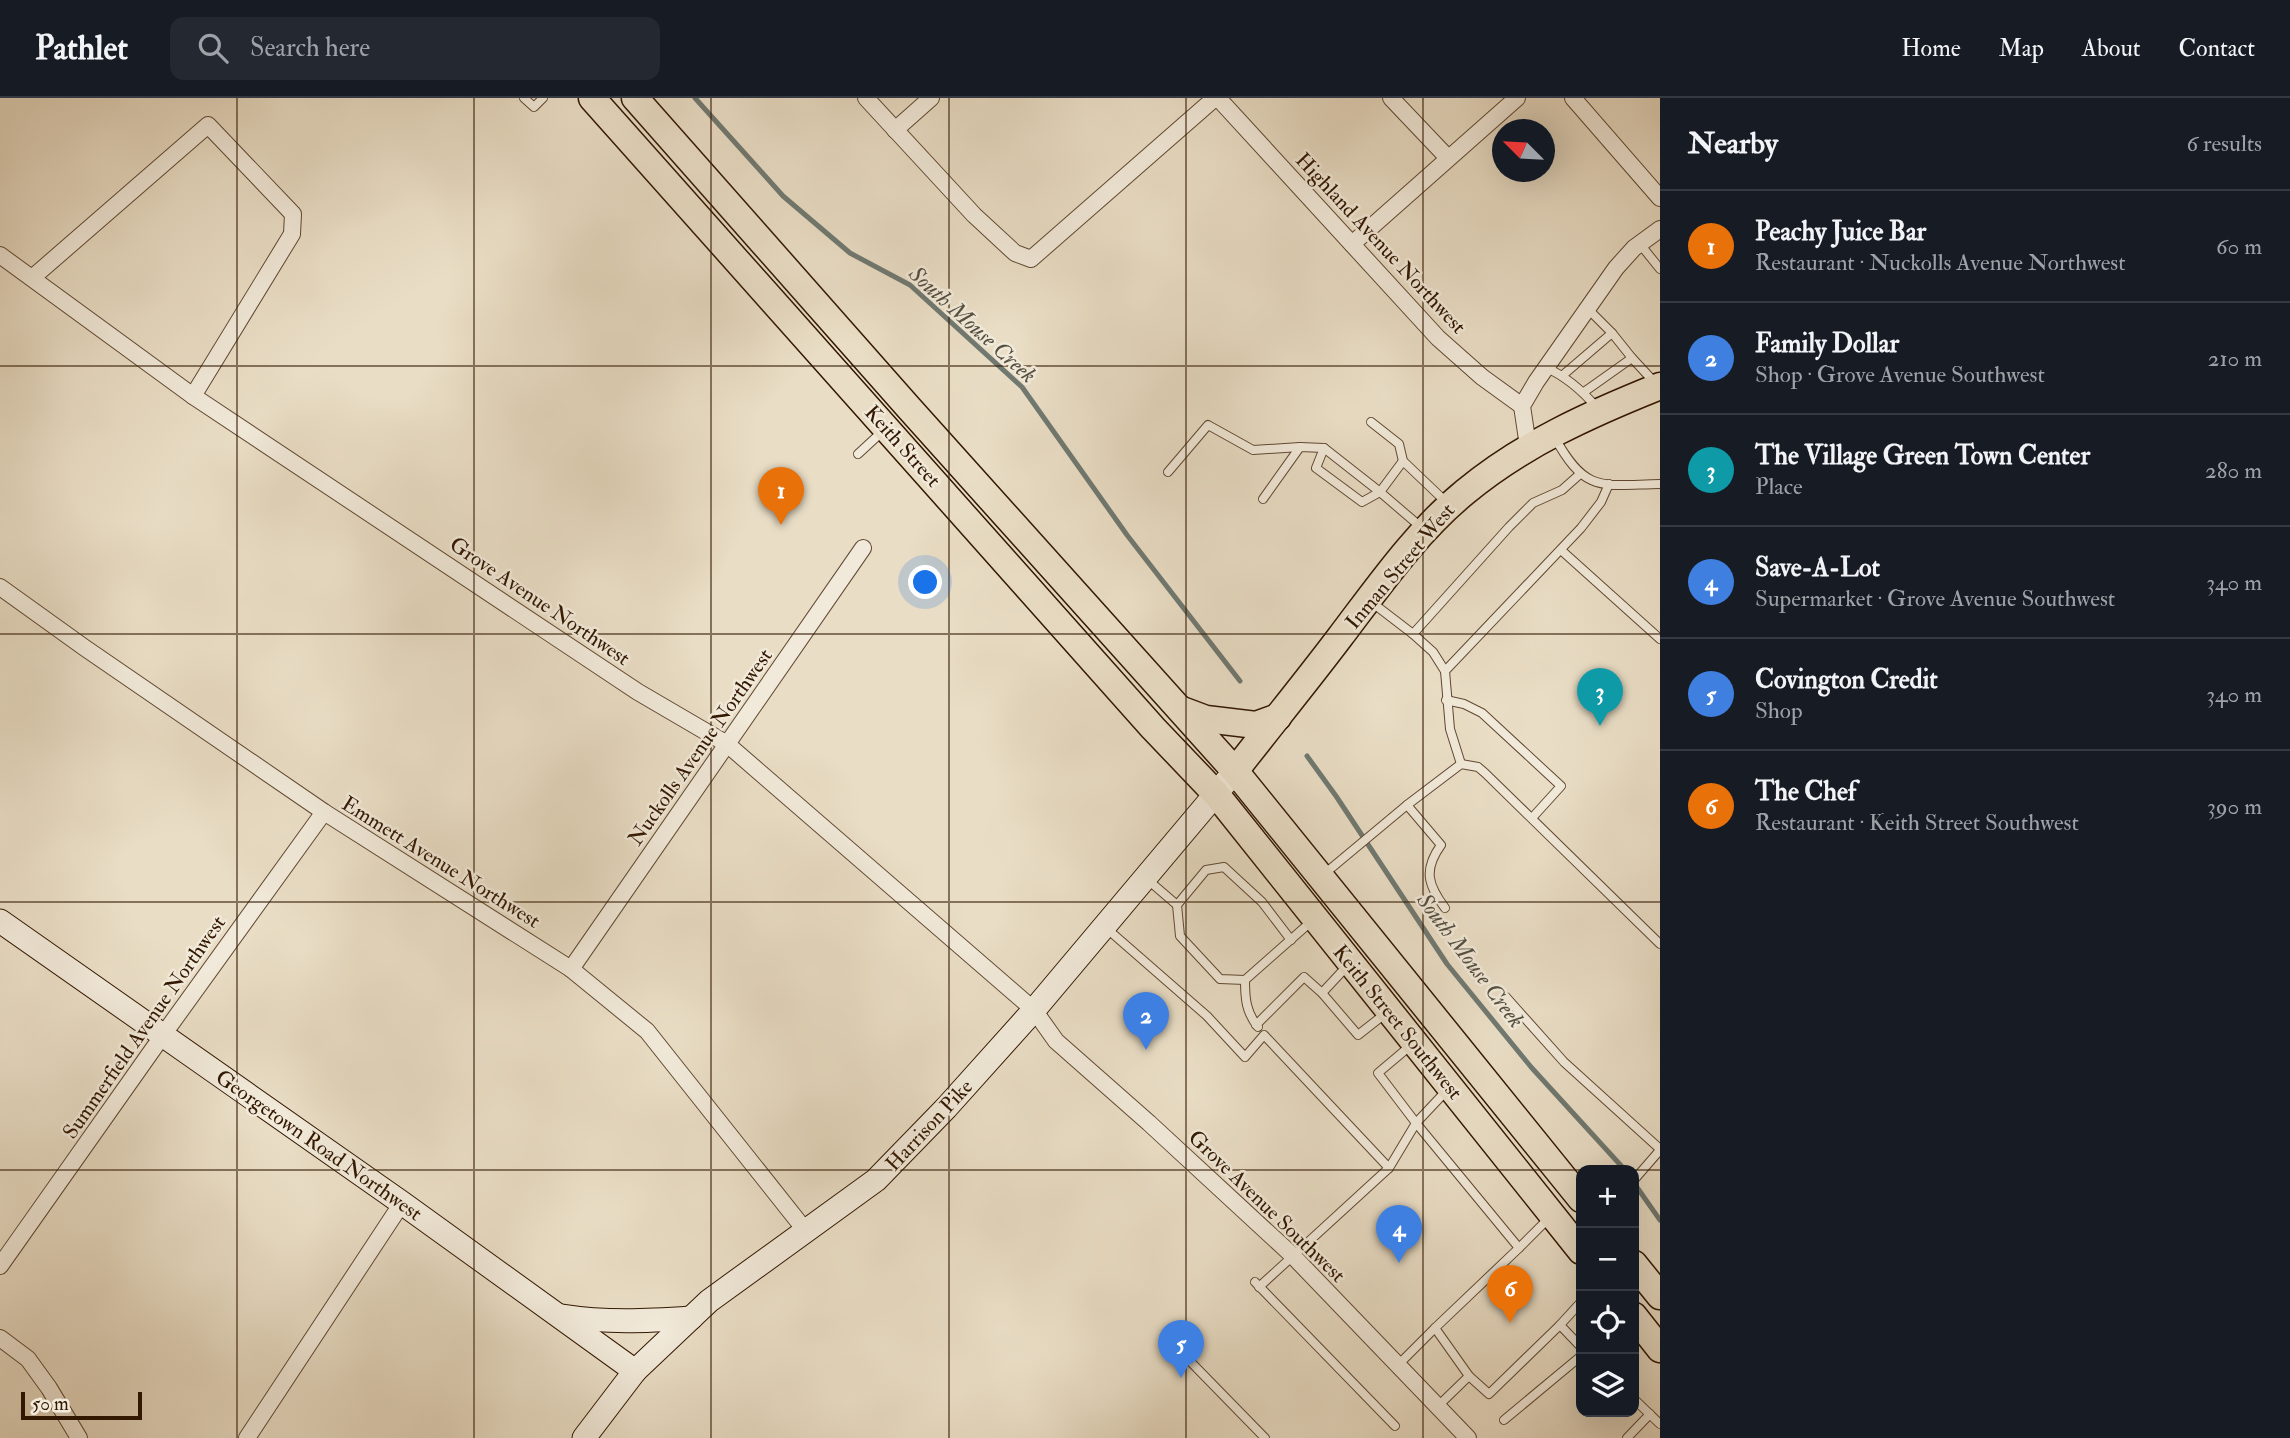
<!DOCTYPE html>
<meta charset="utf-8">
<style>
:root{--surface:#171b24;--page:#242831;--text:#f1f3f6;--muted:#9ea1a6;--line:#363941;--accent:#1a73e8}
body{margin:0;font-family:"IM FELL Double Pica",serif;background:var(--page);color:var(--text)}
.controls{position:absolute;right:21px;bottom:21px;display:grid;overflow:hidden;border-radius:14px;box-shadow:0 7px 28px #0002}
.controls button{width:63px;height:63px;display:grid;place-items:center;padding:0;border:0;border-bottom:2px solid var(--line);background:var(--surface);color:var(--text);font:35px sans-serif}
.compass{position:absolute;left:1492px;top:21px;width:63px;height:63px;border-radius:50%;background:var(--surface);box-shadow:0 7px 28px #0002;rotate:294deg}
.scale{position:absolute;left:21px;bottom:18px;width:121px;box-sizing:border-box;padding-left:7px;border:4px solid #321701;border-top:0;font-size:19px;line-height:24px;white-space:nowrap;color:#321701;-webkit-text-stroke:5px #f1e9d9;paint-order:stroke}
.you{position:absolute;left:926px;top:485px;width:24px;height:24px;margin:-18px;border:5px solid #fff;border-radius:50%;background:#1a73e8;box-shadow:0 0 0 10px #1a73e833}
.badge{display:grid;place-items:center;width:46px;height:46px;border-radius:50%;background:var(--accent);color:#fff;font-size:23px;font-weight:700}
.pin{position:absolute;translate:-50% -58px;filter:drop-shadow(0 2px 4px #0008)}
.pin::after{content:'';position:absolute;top:37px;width:24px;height:21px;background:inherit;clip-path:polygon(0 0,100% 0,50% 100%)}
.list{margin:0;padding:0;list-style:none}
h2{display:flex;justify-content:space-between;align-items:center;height:91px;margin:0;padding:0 28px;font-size:30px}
h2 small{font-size:23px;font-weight:400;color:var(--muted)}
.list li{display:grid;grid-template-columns:46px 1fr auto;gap:21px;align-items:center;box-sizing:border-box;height:112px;padding:0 28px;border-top:2px solid var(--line)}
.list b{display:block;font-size:26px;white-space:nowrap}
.list p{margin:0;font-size:23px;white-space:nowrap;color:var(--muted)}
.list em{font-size:23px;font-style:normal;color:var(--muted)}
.icon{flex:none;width:38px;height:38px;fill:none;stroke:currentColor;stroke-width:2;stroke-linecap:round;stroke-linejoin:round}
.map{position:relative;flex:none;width:1660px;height:1340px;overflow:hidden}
header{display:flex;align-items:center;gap:42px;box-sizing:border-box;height:98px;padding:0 35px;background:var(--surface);border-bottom:2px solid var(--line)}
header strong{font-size:33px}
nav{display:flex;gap:38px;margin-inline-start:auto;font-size:24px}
.search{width:490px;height:63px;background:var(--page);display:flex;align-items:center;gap:18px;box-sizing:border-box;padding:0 24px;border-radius:14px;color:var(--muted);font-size:26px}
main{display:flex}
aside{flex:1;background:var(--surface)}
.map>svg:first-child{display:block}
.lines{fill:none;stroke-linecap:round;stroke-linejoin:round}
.stream{stroke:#707971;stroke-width:5}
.lane-casing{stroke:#604832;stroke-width:10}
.street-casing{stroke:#604832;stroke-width:18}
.secondary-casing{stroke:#321701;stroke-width:25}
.primary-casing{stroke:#321701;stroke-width:29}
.lane{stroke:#f1e9d9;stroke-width:8}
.street{stroke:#f1e9d9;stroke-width:16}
.secondary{stroke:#f1e9d9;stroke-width:23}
.primary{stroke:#e9ddc5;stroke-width:26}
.grid{fill:none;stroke:#321701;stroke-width:2;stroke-opacity:0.55}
.labels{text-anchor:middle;stroke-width:5;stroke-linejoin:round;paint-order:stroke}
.street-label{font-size:21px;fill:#321701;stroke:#f1e9d9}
.water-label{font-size:23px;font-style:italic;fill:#565042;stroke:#f1e9d9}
</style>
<header>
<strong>Pathlet</strong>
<div class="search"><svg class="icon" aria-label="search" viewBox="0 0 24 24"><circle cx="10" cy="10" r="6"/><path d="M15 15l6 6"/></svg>Search here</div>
<nav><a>Home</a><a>Map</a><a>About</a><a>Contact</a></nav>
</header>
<main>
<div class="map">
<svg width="1660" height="1340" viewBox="0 0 1660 1340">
<rect width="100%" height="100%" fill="#e9ddc5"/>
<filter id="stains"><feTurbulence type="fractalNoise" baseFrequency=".00286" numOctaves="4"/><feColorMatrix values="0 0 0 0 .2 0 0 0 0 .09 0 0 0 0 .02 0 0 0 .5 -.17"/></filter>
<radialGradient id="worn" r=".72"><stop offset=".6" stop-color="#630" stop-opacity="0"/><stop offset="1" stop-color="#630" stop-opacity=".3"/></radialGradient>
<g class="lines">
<g class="stream">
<polyline points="695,0 783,98 850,155 910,187 1022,289 1127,437 1240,583"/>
<polyline points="1307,658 1336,698 1447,866 1531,969 1625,1072"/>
<polyline points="1634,1085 1660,1122"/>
</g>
<defs>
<g id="lane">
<polyline points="524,0 534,9 543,0"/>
<polyline points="1640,146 1660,171"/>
<polyline points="1587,210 1612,235"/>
<path d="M1545,269c22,10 37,23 52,41"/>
<polyline points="1563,277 1612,235 1632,260"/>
<polyline points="1584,294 1632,260 1656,286"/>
<polyline points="1371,324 1399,346 1403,363"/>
<path d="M1555,340c31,56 47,47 105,46"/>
<polyline points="1324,350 1316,370 1362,404 1380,394 1403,363 1446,404"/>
<polyline points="858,356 884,332"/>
<polyline points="1168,374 1208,327 1253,352 1300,349"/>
<polyline points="1263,401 1300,349 1324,350 1380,394 1422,430"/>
<polyline points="1561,452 1660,541"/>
<polyline points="1370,503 1413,536 1509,429 1533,405 1562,392 1580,376"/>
<polyline points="1413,536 1433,554 1445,573 1450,631 1461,666"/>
<polyline points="1445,573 1581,430 1601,404 1609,386"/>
<polyline points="1446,602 1464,606 1482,615 1561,688 1532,720"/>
<polyline points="1323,777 1407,707"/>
<polyline points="1148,782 1177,807 1206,772 1224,769 1262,804 1291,842"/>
<polyline points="1177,807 1180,838 1220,881 1245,882 1313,822"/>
<path d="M1445,810c-17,-23 -22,-38 -4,-63l-34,-40 54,-41 17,3 7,6 175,171"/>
<polyline points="1105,829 1207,918 1245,959 1264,937 1389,1070"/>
<path d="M1245,882c0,19 1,32 13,47"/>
<polyline points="1322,895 1358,937 1386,915"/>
<polyline points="1506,899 1564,964 1660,1051"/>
<polyline points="1256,927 1304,879 1322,895 1349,866"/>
<polyline points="1410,948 1378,975 1416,1025 1519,1150 1435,1230 1469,1278 1489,1296 1560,1227 1581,1204"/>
<polyline points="1634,1082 1660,1052"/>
<polyline points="1519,1150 1550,1119"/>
<polyline points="1255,1184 1395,1328"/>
<polyline points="1259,1189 1389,1070 1416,1025 1448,991"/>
<polyline points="1560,1227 1581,1249"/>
<polyline points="1182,1255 1265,1340"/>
<polyline points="1397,1268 1435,1230"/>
<polyline points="1634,1301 1660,1326"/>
<polyline points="1437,1309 1469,1278"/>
<polyline points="1504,1322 1581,1258"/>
<polyline points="1627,1340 1650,1316"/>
</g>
<g id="street">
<polyline points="866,0 974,117 1015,155 1031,161 1215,0"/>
<polyline points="1218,0 1438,240 1482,279 1522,308"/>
<polyline points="1391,0 1448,60"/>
<polyline points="1573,0 1660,100"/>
<polyline points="895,32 931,0"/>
<polyline points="1352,146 1517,0"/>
<polyline points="0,157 193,298 638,594 727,646 1034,912 1056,943 1149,1025 1292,1157 1468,1340"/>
<polyline points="32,180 208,27 293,116 292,136 193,298"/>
<polyline points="1528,348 1522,308 1536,284 1616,170 1634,150 1660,131"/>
<polyline points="0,489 85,550 324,714 571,871 647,933 805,1132"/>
<polyline points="571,871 863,450"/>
<polyline points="0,1168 163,937 324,714"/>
<polyline points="0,1240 28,1261 49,1290 79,1340"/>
<polyline points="247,1340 402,1105"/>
</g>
<g id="secondary">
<polyline points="0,823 402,1105 635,1273"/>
<path d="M562,1218c44,7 85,5 129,2"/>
<polyline points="584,1340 635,1273 709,1203 876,1082 946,1010 1034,912 1235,673"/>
</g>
<g id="primary">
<polyline points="592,0 1153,630 1216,696 1581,1153"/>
<polyline points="635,0 909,310 1235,673 1581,1101"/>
<polyline points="1182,612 1206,621 1256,627 1278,619"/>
<path d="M1235,673c35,-45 71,-89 105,-134 38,-50 76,-105 125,-145 58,-48 125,-78 195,-106"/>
<polyline points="1634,1166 1660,1198"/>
<polyline points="1634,1218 1660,1251"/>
</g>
</defs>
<use href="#lane" class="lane-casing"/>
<use href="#street" class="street-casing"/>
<use href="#secondary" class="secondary-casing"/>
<use href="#primary" class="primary-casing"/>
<use href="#lane" class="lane"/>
<use href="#street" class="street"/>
<use href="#secondary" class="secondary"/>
<use href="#primary" class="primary"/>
</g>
<path class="grid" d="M237,0v1340M474,0v1340M711,0v1340M949,0v1340M1186,0v1340M1423,0v1340M0,268h1660M0,536h1660M0,804h1660M0,1072h1660"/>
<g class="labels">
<g class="street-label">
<text transform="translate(1381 145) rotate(47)" y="7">Highland Avenue Northwest</text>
<text transform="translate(903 348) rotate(48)" y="7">Keith Street</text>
<text transform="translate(1400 468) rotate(-50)" y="7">Inman Street West</text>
<text transform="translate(540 503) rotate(34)" y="7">Grove Avenue Northwest</text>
<text transform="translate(700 649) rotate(-55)" y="7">Nuckolls Avenue Northwest</text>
<text transform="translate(441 764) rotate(32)" y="7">Emmett Avenue Northwest</text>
<text transform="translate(1398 924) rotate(51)" y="7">Keith Street Southwest</text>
<text transform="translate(144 929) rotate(-55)" y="7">Summerfield Avenue Northwest</text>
<text transform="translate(929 1027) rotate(-47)" y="7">Harrison Pike</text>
<text transform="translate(319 1047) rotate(35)" y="7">Georgetown Road Northwest</text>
<text transform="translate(1267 1108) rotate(44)" y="7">Grove Avenue Southwest</text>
</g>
<g class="water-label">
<text transform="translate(973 226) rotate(42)" y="8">South Mouse Creek</text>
<text transform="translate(1471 862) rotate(53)" y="8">South Mouse Creek</text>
</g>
</g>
<rect width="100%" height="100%" filter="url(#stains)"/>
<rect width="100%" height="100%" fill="url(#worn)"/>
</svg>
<div class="controls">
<button>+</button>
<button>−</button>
<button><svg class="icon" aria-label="locate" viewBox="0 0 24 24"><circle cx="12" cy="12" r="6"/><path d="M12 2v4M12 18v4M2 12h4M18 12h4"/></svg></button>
<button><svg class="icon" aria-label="layers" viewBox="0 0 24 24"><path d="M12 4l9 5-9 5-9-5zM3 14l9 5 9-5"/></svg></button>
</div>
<svg class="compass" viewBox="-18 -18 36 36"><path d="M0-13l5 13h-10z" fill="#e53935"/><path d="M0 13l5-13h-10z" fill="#9ea1a6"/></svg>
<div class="scale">50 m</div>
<div class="you"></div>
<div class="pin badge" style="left:781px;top:427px;background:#e8710a">1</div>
<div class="pin badge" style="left:1146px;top:952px;background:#3f7fe0">2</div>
<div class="pin badge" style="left:1600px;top:628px;background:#0f9aa8">3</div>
<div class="pin badge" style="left:1399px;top:1165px;background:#3f7fe0">4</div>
<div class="pin badge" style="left:1181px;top:1280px;background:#3f7fe0">5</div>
<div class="pin badge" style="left:1510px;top:1225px;background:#e8710a">6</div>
</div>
<aside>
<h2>Nearby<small>6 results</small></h2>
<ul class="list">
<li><span class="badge" style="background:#e8710a">1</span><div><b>Peachy Juice Bar</b><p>Restaurant · Nuckolls Avenue Northwest</p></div><em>60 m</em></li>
<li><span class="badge" style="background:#3f7fe0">2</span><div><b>Family Dollar</b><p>Shop · Grove Avenue Southwest</p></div><em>210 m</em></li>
<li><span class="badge" style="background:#0f9aa8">3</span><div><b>The Village Green Town Center</b><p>Place</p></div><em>280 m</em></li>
<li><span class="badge" style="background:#3f7fe0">4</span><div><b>Save-A-Lot</b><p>Supermarket · Grove Avenue Southwest</p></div><em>340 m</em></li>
<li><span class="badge" style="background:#3f7fe0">5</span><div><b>Covington Credit</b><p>Shop</p></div><em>340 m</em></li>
<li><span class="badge" style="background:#e8710a">6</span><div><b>The Chef</b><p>Restaurant · Keith Street Southwest</p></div><em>390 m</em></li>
</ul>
</aside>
</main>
